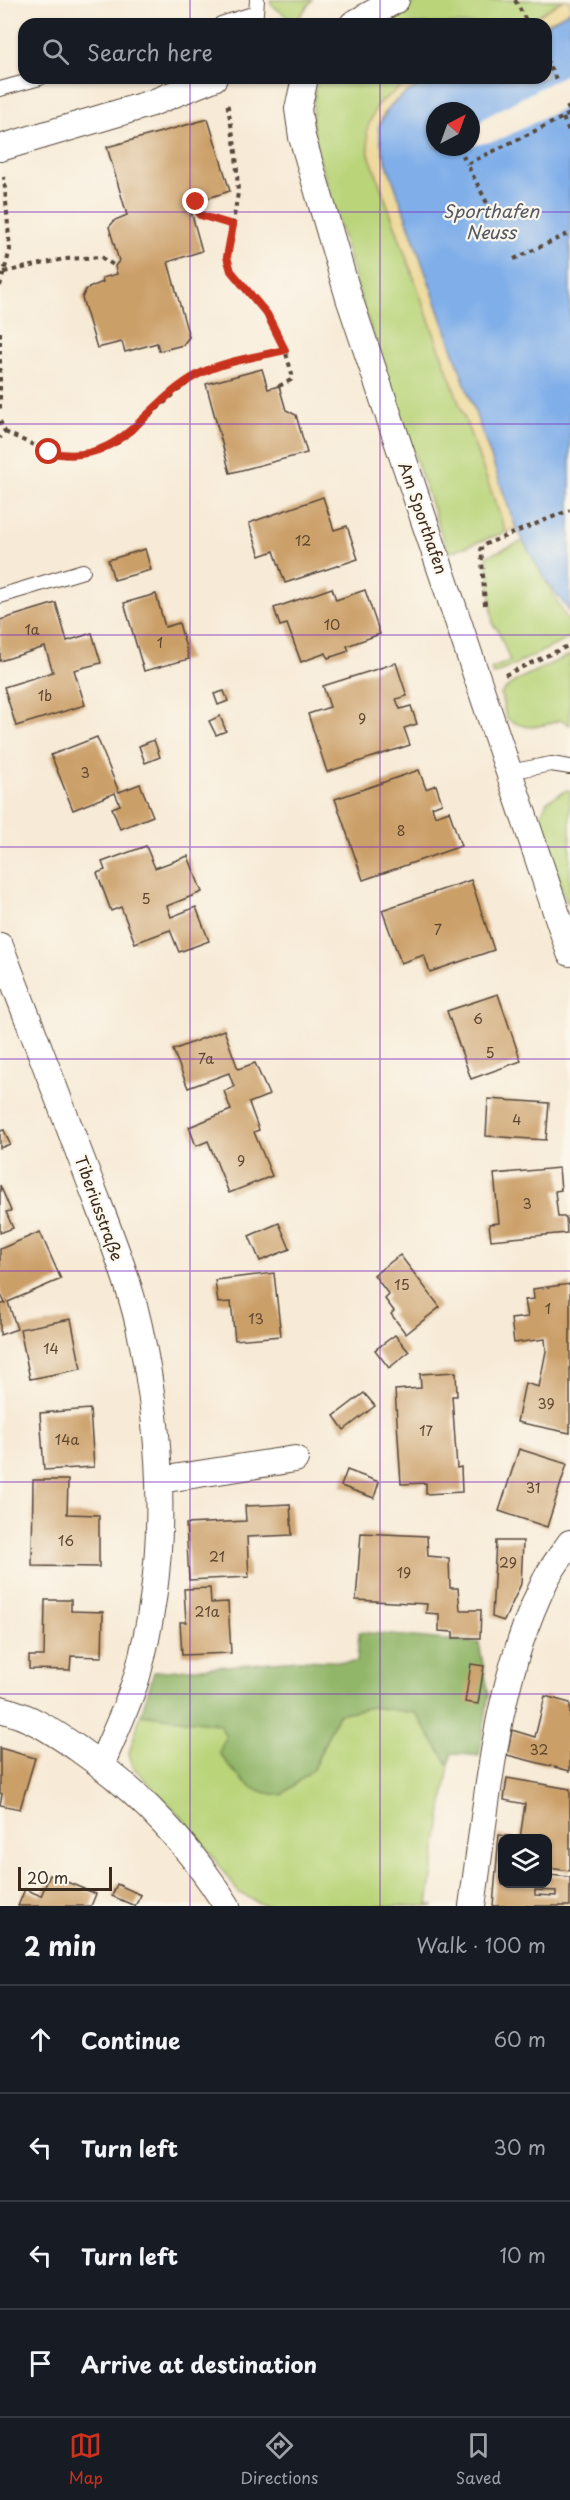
<!DOCTYPE html>
<meta charset="utf-8">
<style>
:root{--surface:#171b24;--page:#20242c;--text:#f1f3f6;--muted:#9ea1a6;--line:#363941;--accent:#c8321e}
body{margin:0;font-family:"Playpen Sans",sans-serif;background:var(--page);color:var(--text)}
.controls{position:absolute;right:18px;bottom:18px;display:grid;overflow:hidden;border-radius:12px;box-shadow:0 2px 4px #0004}
.controls button{width:54px;height:54px;display:grid;place-items:center;padding:0;border:0;border-bottom:2px solid var(--line);background:var(--surface);color:var(--text);font:30px sans-serif}
.compass{position:absolute;left:426px;top:102px;width:54px;height:54px;border-radius:50%;background:var(--surface);box-shadow:0 2px 4px #0004;rotate:41deg}
.scale{position:absolute;left:18px;bottom:15px;width:94px;box-sizing:border-box;padding-left:6px;border:3px solid #3b2a1e;border-top:0;font-size:16px;line-height:21px;white-space:nowrap;color:#3b2a1e;-webkit-text-stroke:4px #fbf7ec;paint-order:stroke}
.stop{position:absolute;width:18px;height:18px;margin:-14px;border:4px solid #c8321e;border-radius:50%;background:#fff}
.stop.end{background:#c8321e;border-color:#fff;box-shadow:0 2px 6px #0008}
.list{margin:0;padding:0;list-style:none}
h2{display:flex;justify-content:space-between;align-items:center;height:78px;margin:0;padding:0 24px;font-size:26px}
h2 small{font-size:20px;font-weight:400;color:var(--muted)}
.list li{display:grid;grid-template-columns:39px 1fr auto;gap:18px;align-items:center;box-sizing:border-box;height:108px;padding:0 24px;border-top:2px solid var(--line)}
.list b{display:block;font-size:22px;white-space:nowrap}
.list em{font-size:20px;font-style:normal;color:var(--muted)}
.icon{flex:none;width:33px;height:33px;fill:none;stroke:currentColor;stroke-width:2;stroke-linecap:round;stroke-linejoin:round}
.map{position:relative;flex:none;width:570px;height:1906px;overflow:hidden}
.search{position:absolute;background:var(--surface);box-shadow:0 2px 4px #0004;left:18px;right:18px;top:18px;height:66px;display:flex;align-items:center;gap:15px;box-sizing:border-box;padding:0 21px;border-radius:18px;color:var(--muted);font-size:22px}
.sheet{height:510px;background:var(--surface)}
nav{display:flex;justify-content:space-around;align-items:center;box-sizing:border-box;height:84px;border-top:2px solid var(--line);background:var(--surface);font-size:16px;color:var(--muted)}
nav a{display:grid;justify-items:center;gap:3px}
nav .on{color:var(--accent)}
.map>svg:first-child{display:block}
.green{fill:#b9d479;stroke:#7a7f4c;stroke-width:1.5}
.forest{fill:#92b669;stroke:#667044;stroke-width:1.5}
.sand{fill:#eeda9e;stroke:#94825e;stroke-width:1.5}
.water{fill:#7faee9;stroke:#5d6c84;stroke-width:1.5;fill-rule:evenodd}
.pier{fill:#f7ead6}
.building{fill:#cb9f67;fill-rule:evenodd}
.lines{fill:none;stroke-linecap:round;stroke-linejoin:round}
.service-casing{stroke:#57473a;stroke-width:16}
.minor-casing{stroke:#57473a;stroke-width:28}
.path{stroke:#57473a;stroke-width:4;stroke-dasharray:4.5 4.5;stroke-linecap:butt}
.service{stroke:#fff;stroke-width:14}
.minor{stroke:#fff;stroke-width:26}
.route{stroke:#c8321e;stroke-width:8}
.grid{fill:none;stroke:#7b2cbf;stroke-width:1.5;stroke-opacity:0.55}
.labels{text-anchor:middle;stroke-width:4.5;stroke-linejoin:round;paint-order:stroke}
.number-label{font-size:14px;fill:#5f4730}
.street-label{font-size:16px;fill:#3b2a1e;stroke:#fbf7ec}
.water-label{font-size:18px;font-style:italic;fill:#535865;stroke:#fbf7ec}
</style>
<div class="map">
<svg width="570" height="1906" viewBox="0 0 570 1906">
<rect width="100%" height="100%" fill="#fbf7ec"/>
<filter id="ink" filterUnits="userSpaceOnUse"><feTurbulence type="fractalNoise" baseFrequency=".0167" numOctaves="2"/><feDisplacementMap in="SourceGraphic" scale="12" xChannelSelector="R" yChannelSelector="G"/><feConvolveMatrix kernelMatrix="1 2 1 2 8 2 1 2 1" color-interpolation-filters="sRGB"/></filter>
<filter id="wash" filterUnits="userSpaceOnUse"><feTurbulence type="fractalNoise" baseFrequency=".008" numOctaves="4" result="noise"/><feDisplacementMap in="SourceGraphic" scale="24" xChannelSelector="R" yChannelSelector="G"/><feGaussianBlur stdDeviation="1.35" result="paint"/><feColorMatrix in="noise" values="0 0 0 0 0 0 0 0 0 0 0 0 0 0 0 0 0 1.4 0 .05"/><feComposite in="paint" operator="in"/></filter>
<g filter="url(#wash)">
<rect width="100%" height="100%" fill="#f7ead6"/>
<g class="green">
<polygon points="270,0 312,0 295,23 272,5"/>
<polygon points="419,0 563,0 525,24 375,24"/>
<polygon points="320,78 413,78 377,105 369,154 506,532 448,553 364,308 318,154 312,120 315,89"/>
<polygon points="523,541 570,624 570,638 493,675 491,669 510,661 498,630 493,625 487,556"/>
<path d="M570,655v70l-9,-5c-23,7 -34,12 -55,-2l-5,-24 10,-10 14,-8z"/>
<polygon points="567,790 570,791 570,903 566,901 539,820 547,801"/>
<polygon points="372,1707 415,1712 449,1765 428,1904 434,1906 265,1906 239,1893 190,1826 132,1766 129,1753 141,1714 219,1724 226,1736 313,1769 338,1714"/>
</g>
<path class="forest" d="M359,1632l120,11 10,52 -10,61 -27,-3 -3,12 -34,-52 -43,-6 -34,7 -25,55 -31,26c-35,-2 -42,-16 -63,-42l7,-17 -7,-12 -78,-10 13,-42 144,-12 59,2z"/>
<g class="sand">
<path d="M563,0h7v11c-17,11 -26,13 -45,13z"/>
<path d="M434,78c-20,11 -52,24 -55,50 -1,7 3,17 4,24l133,376 -10,4 -137,-378 -2,-25 10,-24 36,-27z"/>
</g>
<path class="water" d="M570,11v601l-25,-33 -29,-51 -133,-376 -5,-24 11,-21 17,-14 28,-15h112v-53zM435,111h36v36h-36z"/>
<polygon class="pier" points="570,72 570,105 499,140 471,146 471,130 486,117"/>
<g id="blocks">
<g class="building">
<polygon points="208,119 230,191 189,204 202,251 168,262 189,337 183,345 159,351 157,343 125,352 122,342 97,348 82,298 86,289 103,282 102,278 117,274 115,266 119,261 109,227 115,220 127,215 107,147"/>
<polygon points="262,369 268,389 279,386 286,410 296,415 307,453 230,473 206,384"/>
<polygon points="323,497 334,530 347,526 358,559 285,583 274,551 260,556 249,523"/>
<polygon points="145,549 151,570 114,580 108,560"/>
<polygon points="332,588 336,600 365,590 380,634 347,646 349,651 328,658 326,653 301,662 287,624 280,626 274,608"/>
<polygon points="156,594 165,627 179,623 189,659 144,671 124,603"/>
<polygon points="56,603 67,641 92,633 101,663 74,670 85,705 16,726 4,687 53,672 45,647 0,661 0,620"/>
<polygon points="396,663 407,696 396,699 400,709 411,706 417,724 404,728 410,745 327,772 308,714 330,707 323,686"/>
<polygon points="224,691 228,701 218,705 214,694"/>
<polygon points="220,716 226,731 216,735 209,721"/>
<polygon points="97,737 119,792 140,784 153,816 120,829 112,808 120,805 115,793 73,810 51,755"/>
<polygon points="154,740 160,757 145,763 139,746"/>
<polygon points="419,770 426,789 436,785 442,803 432,807 435,816 449,811 461,846 363,880 335,799"/>
<polygon points="146,846 155,868 188,856 202,892 167,906 171,917 196,907 209,941 179,952 170,930 135,943 121,907 111,911 97,873 105,870 102,862"/>
<polygon points="471,880 494,950 430,972 424,955 401,963 382,910"/>
<polygon points="498,994 521,1061 471,1079 447,1011"/>
<polygon points="224,1030 238,1069 255,1063 269,1095 249,1103 259,1130 254,1132 272,1176 229,1193 208,1141 196,1146 189,1127 231,1110 224,1091 234,1087 229,1073 188,1088 173,1050"/>
<polygon points="488,1099 549,1103 546,1140 486,1136"/>
<polygon points="4,1130 10,1144 0,1148 0,1131"/>
<polygon points="559,1168 561,1190 555,1191 558,1217 566,1217 567,1233 491,1240 489,1224 499,1223 494,1174"/>
<polygon points="0,1185 11,1211 6,1212 13,1228 0,1233"/>
<polygon points="279,1223 290,1249 260,1261 249,1236"/>
<polygon points="40,1232 61,1279 8,1302 17,1329 0,1335 0,1305 5,1303 0,1293 0,1249"/>
<polygon points="400,1255 440,1307 406,1334 391,1314 394,1311 385,1299 389,1295 374,1275"/>
<polygon points="274,1273 281,1336 235,1340 231,1302 218,1303 215,1280"/>
<polygon points="570,1284 570,1433 517,1422 525,1383 539,1387 546,1351 545,1339 514,1343 511,1319 528,1317 525,1300 534,1299 533,1289"/>
<polygon points="71,1319 81,1369 30,1379 20,1329"/>
<polygon points="395,1335 409,1352 389,1368 375,1350"/>
<polygon points="456,1372 457,1396 452,1396 457,1468 461,1467 462,1492 426,1494 426,1483 401,1484 395,1390 421,1388 420,1374"/>
<polygon points="364,1393 375,1406 344,1430 334,1416"/>
<polygon points="90,1409 94,1467 44,1470 40,1413"/>
<polygon points="519,1449 567,1464 547,1527 499,1511"/>
<polygon points="347,1470 379,1482 374,1498 341,1486"/>
<polygon points="33,1480 68,1480 67,1514 99,1515 99,1567 32,1566"/>
<polygon points="290,1504 292,1535 247,1537 249,1577 189,1580 186,1524 246,1521 245,1506"/>
<polygon points="361,1533 427,1536 428,1556 449,1558 450,1588 458,1588 460,1610 481,1610 480,1638 453,1638 453,1632 439,1631 439,1614 426,1613 427,1604 356,1600"/>
<polygon points="496,1541 523,1541 521,1584 504,1621 492,1617"/>
<polygon points="210,1588 211,1603 228,1602 231,1653 182,1655 180,1622 186,1622 184,1589"/>
<polygon points="45,1600 71,1600 71,1611 103,1612 102,1657 71,1656 70,1670 29,1669 29,1656 44,1656"/>
<polygon points="471,1664 484,1666 478,1704 465,1702"/>
<polygon points="545,1696 570,1703 570,1771 507,1755 512,1730 535,1737"/>
<polygon points="0,1748 35,1758 20,1809 0,1805 2,1794 0,1793"/>
<polygon points="507,1778 570,1789 570,1871 548,1868 548,1838 520,1838 525,1804 504,1800"/>
<path d="M499,1835l17,2 -14,1v46h46v-9l22,2v29h-77zM535,1890l21,1v5l-21,-1z"/>
<polygon points="50,1875 96,1894 91,1906 18,1906 25,1889 41,1896"/>
<polygon points="117,1884 141,1895 135,1906 112,1896"/>
</g>
</g>
</g>
<g filter="url(#ink)">
<use href="#blocks" fill-opacity="0" stroke="#57473a" stroke-width="1.5"/>
<g class="lines">
<defs>
<g id="service">
<polyline points="221,24 256,13 257,0"/>
<polyline points="0,89 40,78"/>
<polyline points="0,596 83,571"/>
<polyline points="509,772 551,764 570,767"/>
</g>
<g id="minor">
<polyline points="353,24 396,0"/>
<polyline points="305,78 298,109 302,137 349,298 570,953"/>
<polyline points="0,148 152,103 214,78"/>
<path d="M0,946c29,75 57,150 86,225 19,51 41,102 53,155 25,115 30,235 -2,350 -9,30 -24,60 -36,89"/>
<polyline points="160,1480 295,1459"/>
<path d="M0,1709c30,7 52,22 77,39 62,43 110,94 150,158"/>
<path d="M472,1906c16,-110 23,-223 73,-325 6,-13 17,-26 25,-38"/>
</g>
</defs>
<use href="#service" class="service-casing"/>
<use href="#minor" class="minor-casing"/>
<g class="path">
<polyline points="515,0 528,24"/>
<polyline points="546,59 556,79"/>
<polyline points="567,106 570,111"/>
<polyline points="563,118 570,133"/>
<polyline points="459,147 467,164"/>
<polyline points="196,202 200,215 233,225"/>
<polyline points="487,203 467,164 570,114"/>
<polyline points="514,259 570,233"/>
<polyline points="4,272 64,259 101,257 115,266"/>
<polyline points="0,286 10,250 4,177"/>
<polyline points="0,332 0,409"/>
<polyline points="279,386 291,380 292,374 285,350"/>
<polyline points="0,421 5,432 0,438"/>
<polyline points="5,432 49,452 65,456 96,452 119,442 196,375 217,367 285,350 267,314 231,271 227,257 238,193 236,152 227,102"/>
<polyline points="485,605 481,546 570,510"/>
<polyline points="505,675 570,645"/>
</g>
<use href="#service" class="service"/>
<use href="#minor" class="minor"/>
</g>
</g>
<g class="lines" filter="url(#ink)">
<path class="route" d="M49,452c72,17 94,-48 148,-77 26,-14 59,-18 88,-25l-18,-36 -36,-43 -4,-14 6,-32 -33,-10 -4,-13"/>
</g>
<path class="grid" d="M190,0v24M380,0v24M190,78v1828M380,78v1828M0,212h570M0,424h570M0,635h570M0,847h570M0,1059h570M0,1271h570M0,1482h570M0,1694h570"/>
<g class="labels">
<g class="number-label">
<text x="303" y="546">12</text>
<text x="332" y="630">10</text>
<text x="32" y="635">1a</text>
<text x="160" y="648">1</text>
<text x="45" y="701">1b</text>
<text x="362" y="724">9</text>
<text x="85" y="778">3</text>
<text x="401" y="836">8</text>
<text x="146" y="904">5</text>
<text x="438" y="935">7</text>
<text x="478" y="1024">6</text>
<text x="490" y="1058">5</text>
<text x="206" y="1064">7a</text>
<text x="517" y="1125">4</text>
<text x="241" y="1166">9</text>
<text x="527" y="1209">3</text>
<text x="402" y="1290">15</text>
<text x="548" y="1314">1</text>
<text x="256" y="1324">13</text>
<text x="51" y="1354">14</text>
<text x="546" y="1409">39</text>
<text x="426" y="1436">17</text>
<text x="67" y="1445">14a</text>
<text x="533" y="1493">31</text>
<text x="66" y="1546">16</text>
<text x="217" y="1562">21</text>
<text x="508" y="1568">29</text>
<text x="404" y="1578">19</text>
<text x="207" y="1617">21a</text>
<text x="539" y="1755">32</text>
</g>
<g class="street-label">
<text transform="translate(423 518) rotate(71)" y="6">Am Sporthafen</text>
<text transform="translate(99 1208) rotate(70)" y="6">Tiberiusstraße</text>
</g>
<g class="water-label">
<text x="491" y="218">Sporthafen<tspan x="491" dy="21">Neuss</tspan></text>
</g>
</g>
</svg>
<div class="controls">
<button><svg class="icon" aria-label="layers" viewBox="0 0 24 24"><path d="M12 4l9 5-9 5-9-5zM3 14l9 5 9-5"/></svg></button>
</div>
<svg class="compass" viewBox="-18 -18 36 36"><path d="M0-13l5 13h-10z" fill="#e53935"/><path d="M0 13l5-13h-10z" fill="#9ea1a6"/></svg>
<div class="scale">20 m</div>
<div class="stop" style="left:49px;top:452px"></div>
<div class="stop end" style="left:196px;top:202px"></div>
<div class="search"><svg class="icon" aria-label="search" viewBox="0 0 24 24"><circle cx="10" cy="10" r="6"/><path d="M15 15l6 6"/></svg>Search here</div>
</div>
<section class="sheet">
<h2>2 min<small>Walk · 100 m</small></h2>
<ul class="list">
<li><svg class="icon" aria-label="ahead" viewBox="0 0 24 24"><path d="M12 20V5M6 11l6-6 6 6"/></svg><div><b>Continue</b></div><em>60 m</em></li>
<li><svg class="icon" aria-label="left" viewBox="0 0 24 24"><path d="M17 20v-9H6M10 6l-5 5 5 5"/></svg><div><b>Turn left</b></div><em>30 m</em></li>
<li><svg class="icon" aria-label="left" viewBox="0 0 24 24"><path d="M17 20v-9H6M10 6l-5 5 5 5"/></svg><div><b>Turn left</b></div><em>10 m</em></li>
<li><svg class="icon" aria-label="arrive" viewBox="0 0 24 24"><path d="M6 21V4h12l-3 4 3 4H6"/></svg><div><b>Arrive at destination</b></div></li>
</ul>
</section>
<nav>
<a class="on"><svg class="icon" aria-label="map" viewBox="0 0 24 24"><path d="M3 6l6-2 6 2 6-2v14l-6 2-6-2-6 2zM9 4v14M15 6v14"/></svg>Map</a>
<a><svg class="icon" aria-label="directions" viewBox="0 0 24 24"><path d="M12 3l9 9-9 9-9-9zM9 14v-3h6M13 9l2 2-2 2"/></svg>Directions</a>
<a><svg class="icon" aria-label="saved" viewBox="0 0 24 24"><path d="M7 4h10v16l-5-4-5 4z"/></svg>Saved</a>
</nav>
